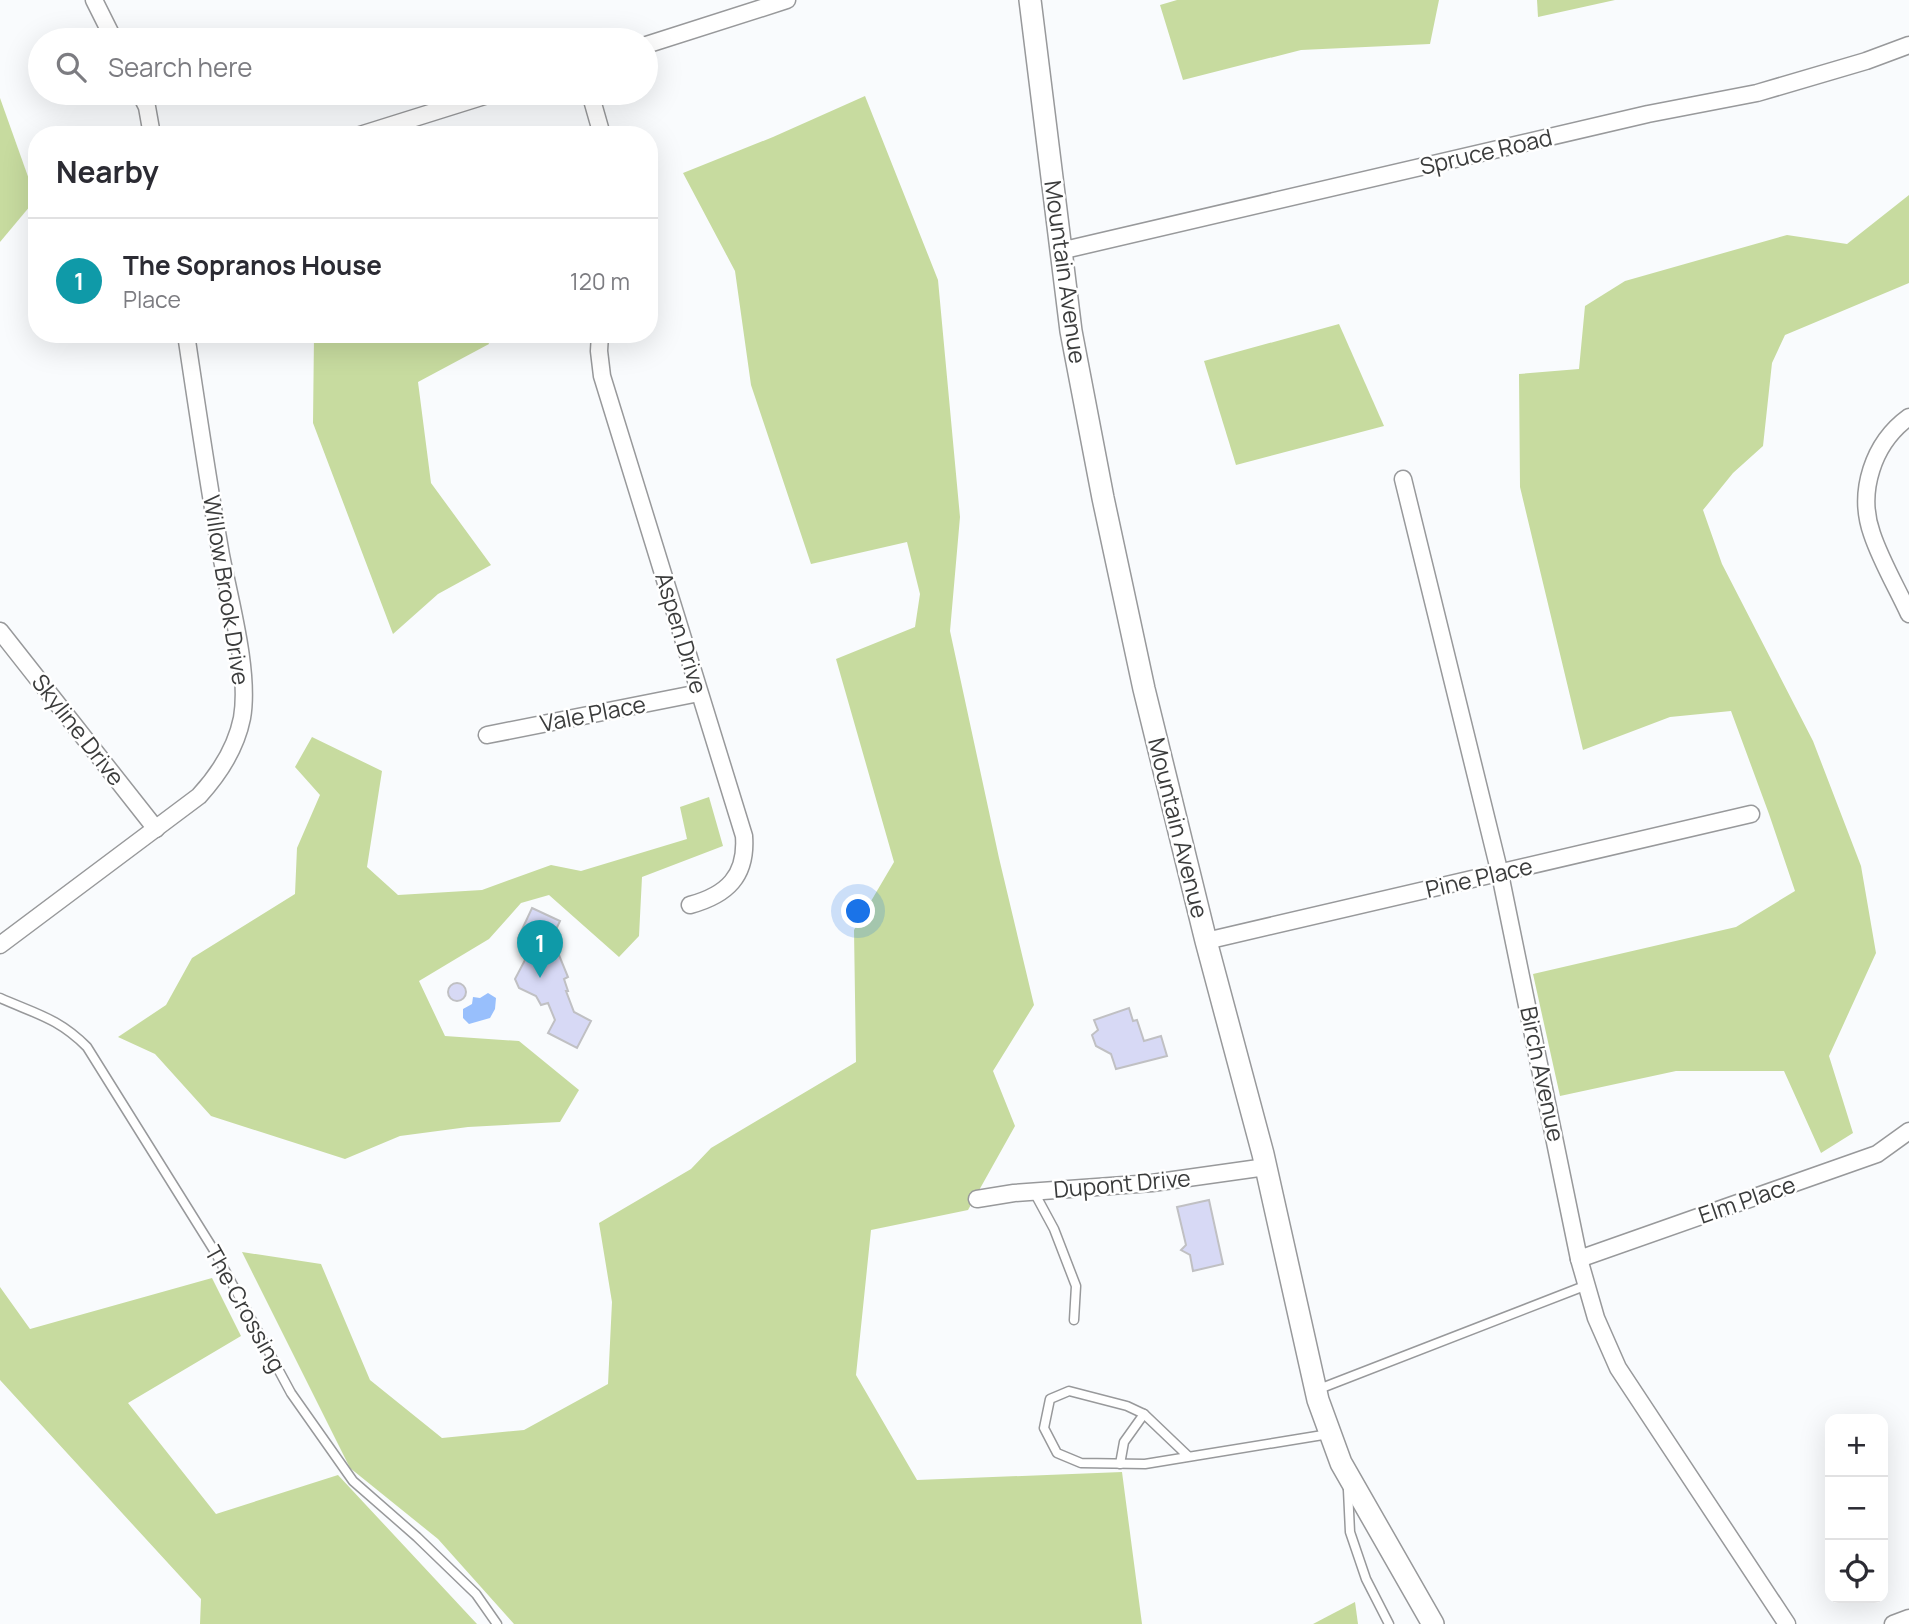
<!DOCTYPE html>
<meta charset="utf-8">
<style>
:root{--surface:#fff;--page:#f2f2f3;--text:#2b2b33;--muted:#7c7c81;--line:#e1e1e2;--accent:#ea580c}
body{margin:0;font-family:Manrope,sans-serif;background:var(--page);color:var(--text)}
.controls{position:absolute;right:21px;bottom:21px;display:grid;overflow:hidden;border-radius:14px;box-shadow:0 7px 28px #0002}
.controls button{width:63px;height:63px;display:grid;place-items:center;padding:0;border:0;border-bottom:2px solid var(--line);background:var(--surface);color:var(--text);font:35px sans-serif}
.you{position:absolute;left:859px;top:912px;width:24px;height:24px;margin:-18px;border:5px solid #fff;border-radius:50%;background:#1a73e8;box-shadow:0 0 0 10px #1a73e833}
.badge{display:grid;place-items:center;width:46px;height:46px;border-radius:50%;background:var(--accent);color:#fff;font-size:23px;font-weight:700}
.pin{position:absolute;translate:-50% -58px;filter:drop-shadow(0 2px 4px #0008)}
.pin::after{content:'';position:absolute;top:37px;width:24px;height:21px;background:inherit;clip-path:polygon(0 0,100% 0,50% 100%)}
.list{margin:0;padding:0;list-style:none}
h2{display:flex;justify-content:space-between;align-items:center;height:91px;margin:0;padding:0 28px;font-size:30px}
h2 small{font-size:23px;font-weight:400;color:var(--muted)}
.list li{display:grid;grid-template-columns:46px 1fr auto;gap:21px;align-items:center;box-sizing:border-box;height:126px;padding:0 28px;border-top:2px solid var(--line)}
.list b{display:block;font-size:26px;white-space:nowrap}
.list p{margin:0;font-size:23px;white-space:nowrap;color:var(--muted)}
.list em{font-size:23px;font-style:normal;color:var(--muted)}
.icon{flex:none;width:38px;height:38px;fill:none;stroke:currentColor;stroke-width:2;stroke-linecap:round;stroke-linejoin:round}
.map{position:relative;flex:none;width:1909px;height:1624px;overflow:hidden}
.search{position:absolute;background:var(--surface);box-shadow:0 7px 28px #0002;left:28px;top:28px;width:630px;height:77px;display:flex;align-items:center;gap:18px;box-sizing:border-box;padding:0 24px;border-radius:38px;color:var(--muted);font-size:26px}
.panel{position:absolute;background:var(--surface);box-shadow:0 7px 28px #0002;left:28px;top:126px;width:630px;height:217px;border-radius:28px}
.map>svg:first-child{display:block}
.green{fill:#c7db9f}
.water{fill:#98bffc}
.building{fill:#d7d9f5;stroke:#c0c0c3;stroke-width:2}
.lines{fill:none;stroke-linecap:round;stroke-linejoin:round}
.lane-casing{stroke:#98999b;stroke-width:11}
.street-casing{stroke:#98999b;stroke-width:19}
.secondary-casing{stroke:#98999b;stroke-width:24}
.lane{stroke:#fff;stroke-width:8}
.street{stroke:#fff;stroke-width:16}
.secondary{stroke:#fff;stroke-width:21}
.labels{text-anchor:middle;stroke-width:5;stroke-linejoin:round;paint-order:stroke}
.street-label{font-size:23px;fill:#3b3c3c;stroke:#fff}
</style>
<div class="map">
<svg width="1909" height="1624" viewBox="0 0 1909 1624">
<rect width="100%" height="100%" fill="#f9fbfd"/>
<g class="green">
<polygon points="1177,0 1439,0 1430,44 1301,50 1183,80 1160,5"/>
<polygon points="1537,0 1615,0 1538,17"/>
<polygon points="865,96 938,280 960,517 950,631 999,858 1034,1005 993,1071 1015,1126 968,1210 871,1230 856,1375 917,1480 1122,1472 1142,1624 514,1624 438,1539 350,1468 242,1252 321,1264 370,1380 442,1438 524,1430 608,1384 612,1302 599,1223 691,1169 711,1148 856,1062 854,930 894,862 836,659 915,627 920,594 907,542 811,564 751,385 735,271 683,173 773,137"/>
<polygon points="0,98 36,199 0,242"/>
<polygon points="1909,195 1909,283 1785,335 1772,363 1763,446 1733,473 1703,510 1722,564 1813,741 1861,866 1876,953 1829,1056 1853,1133 1821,1153 1784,1071 1676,1071 1560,1096 1533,974 1736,927 1795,891 1769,814 1731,711 1670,717 1583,750 1520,487 1519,374 1579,369 1585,306 1625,281 1787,235 1847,244"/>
<polygon points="1339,324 1384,426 1236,465 1204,361"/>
<polygon points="317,334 485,334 489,344 418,382 431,483 491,565 438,594 393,634 313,423 314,336"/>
<polygon points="312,737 382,771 367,867 398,895 482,890 551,865 581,871 687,839 680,807 709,797 723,846 642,877 639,936 619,957 549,895 521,903 489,939 419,981 445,1036 519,1041 579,1090 560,1122 468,1127 400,1136 345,1159 211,1116 155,1054 118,1037 166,1005 192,958 295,894 297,848 320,795 295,767"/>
<polygon points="212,1278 241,1336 128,1403 216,1514 338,1475 477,1624 200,1624 201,1599 0,1380 0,1287 30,1329"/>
<polygon points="1355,1602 1358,1624 1313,1624"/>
</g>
<polygon class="water" points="488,993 496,998 495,1009 490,1018 469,1024 463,1018 463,1009 472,1004 473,997 480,998"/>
<g class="building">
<polygon points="532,908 560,921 552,938 568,977 564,979 568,991 566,991 574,1012 591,1021 577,1048 548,1033 555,1020 548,1003 541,1005 536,996 519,988 515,979 525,960 518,938"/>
<circle cx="457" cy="992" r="9"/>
<polygon points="1129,1008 1133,1021 1137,1020 1144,1041 1161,1036 1167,1056 1116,1069 1111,1054 1096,1046 1092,1035 1098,1030 1094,1020"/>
<polygon points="1209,1200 1223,1264 1193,1271 1190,1255 1181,1250 1186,1245 1177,1207"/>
</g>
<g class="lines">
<defs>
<g id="lane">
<path d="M0,998c36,16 58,20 87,49l128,205 76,141 62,88 64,56 59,57 21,30"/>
<polyline points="1034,1192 1054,1229 1076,1286 1074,1320"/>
<polyline points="1319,1389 1587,1285"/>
<polyline points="1188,1456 1144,1414 1127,1406 1069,1391 1050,1399 1044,1428 1057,1453 1081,1463 1145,1464 1329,1434"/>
<polyline points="1120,1464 1124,1442 1144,1414"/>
<polyline points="1348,1490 1350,1532 1366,1579 1389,1624"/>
</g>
<g id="street">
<polyline points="94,0 114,40"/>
<polyline points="646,45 787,0"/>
<polyline points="140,93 147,107 152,135"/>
<polyline points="590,93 602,135"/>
<polyline points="360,135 494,93"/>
<polyline points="1060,251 1648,114 1757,93 1866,61 1909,45"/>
<path d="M600,334l-1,17 3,25 142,460c3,40 -17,59 -54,69"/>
<path d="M1909,417c-36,26 -52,75 -37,117 9,27 25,54 37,80"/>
<polyline points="1403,479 1500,874 1579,1259 1596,1318 1618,1368 1787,1624"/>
<polyline points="0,631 156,829"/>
<polyline points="487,735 699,693"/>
<polyline points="1206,941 1751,814"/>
<path d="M0,945l199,-149c21,-23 37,-48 43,-78 8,-45 -12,-117 -21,-163 -13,-73 -24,-147 -35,-221"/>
<polyline points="977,1199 1014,1193 1152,1183 1266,1167"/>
<polyline points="1579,1259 1877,1154 1909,1131"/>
<polyline points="1893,1624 1909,1618"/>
</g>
<polyline id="secondary" points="1030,0 1071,331 1103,498 1144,689 1206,941 1263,1154 1318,1400 1341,1463 1433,1624"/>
</defs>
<use href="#lane" class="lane-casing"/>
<use href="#street" class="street-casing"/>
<use href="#secondary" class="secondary-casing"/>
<use href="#lane" class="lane"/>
<use href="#street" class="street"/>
<use href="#secondary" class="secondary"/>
</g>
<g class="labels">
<g class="street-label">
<text transform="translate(1486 152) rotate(-13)" y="8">Spruce Road</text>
<text transform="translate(1065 272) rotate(82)" y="8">Mountain Avenue</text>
<text transform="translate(226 590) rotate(81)" y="8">Willow Brook Drive</text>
<text transform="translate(681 633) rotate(73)" y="8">Aspen Drive</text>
<text transform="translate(593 714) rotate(-11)" y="8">Vale Place</text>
<text transform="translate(78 730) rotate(52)" y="8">Skyline Drive</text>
<text transform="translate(1178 828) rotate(76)" y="8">Mountain Avenue</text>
<text transform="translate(1479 878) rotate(-13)" y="8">Pine Place</text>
<text transform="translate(1542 1074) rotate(78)" y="8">Birch Avenue</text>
<text transform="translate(1122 1184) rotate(-5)" y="8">Dupont Drive</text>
<text transform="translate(1747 1200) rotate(-19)" y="8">Elm Place</text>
<text transform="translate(245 1309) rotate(61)" y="8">The Crossing</text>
</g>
</g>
</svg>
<div class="controls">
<button>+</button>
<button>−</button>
<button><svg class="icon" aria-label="locate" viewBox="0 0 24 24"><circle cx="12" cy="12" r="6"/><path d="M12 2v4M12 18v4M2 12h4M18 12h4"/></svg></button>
</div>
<div class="you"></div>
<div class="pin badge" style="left:540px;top:978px;background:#0f9aa8">1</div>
<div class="search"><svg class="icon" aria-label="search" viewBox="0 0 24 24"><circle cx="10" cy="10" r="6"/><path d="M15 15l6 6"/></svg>Search here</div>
<section class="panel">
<h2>Nearby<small></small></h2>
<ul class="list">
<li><span class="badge" style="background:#0f9aa8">1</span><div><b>The Sopranos House</b><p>Place</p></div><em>120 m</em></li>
</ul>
</section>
</div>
